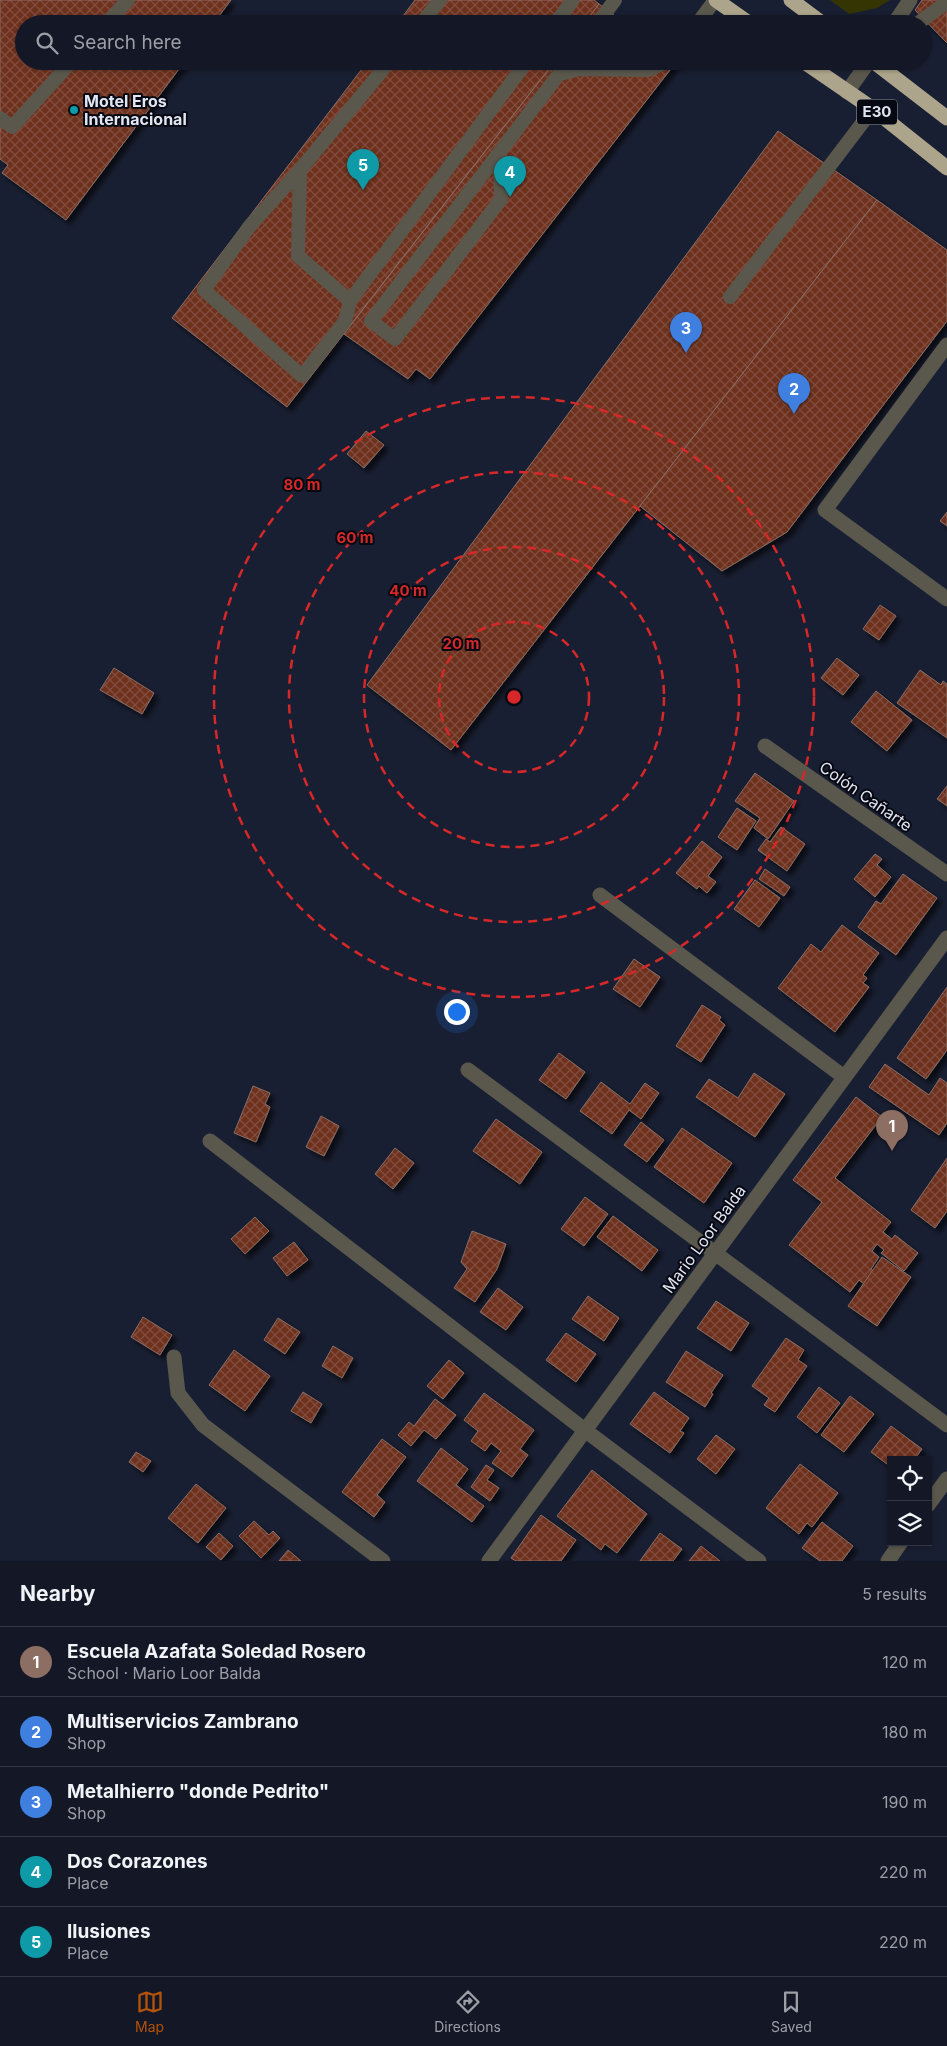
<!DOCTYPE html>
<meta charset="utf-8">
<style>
:root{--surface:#131726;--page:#202432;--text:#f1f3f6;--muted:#9d9fa7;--line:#323643;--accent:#b45309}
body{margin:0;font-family:Inter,sans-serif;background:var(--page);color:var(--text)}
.controls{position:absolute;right:15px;bottom:15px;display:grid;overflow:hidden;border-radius:0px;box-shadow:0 1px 4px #0004}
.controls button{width:45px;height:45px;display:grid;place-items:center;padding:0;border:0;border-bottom:1px solid var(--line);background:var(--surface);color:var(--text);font:25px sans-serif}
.you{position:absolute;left:456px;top:1011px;width:18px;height:18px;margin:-12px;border:4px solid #fff;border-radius:50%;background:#1a73e8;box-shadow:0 0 0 8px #1a73e833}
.badge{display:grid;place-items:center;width:32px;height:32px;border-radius:50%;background:var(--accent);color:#fff;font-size:16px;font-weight:700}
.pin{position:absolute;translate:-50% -41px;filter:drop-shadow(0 1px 2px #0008)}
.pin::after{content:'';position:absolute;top:26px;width:18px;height:15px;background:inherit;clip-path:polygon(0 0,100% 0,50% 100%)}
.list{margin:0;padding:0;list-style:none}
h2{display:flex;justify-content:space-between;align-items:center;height:65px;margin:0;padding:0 20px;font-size:21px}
h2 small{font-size:16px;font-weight:400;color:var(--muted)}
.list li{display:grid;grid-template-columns:32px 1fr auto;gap:15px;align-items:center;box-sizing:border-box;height:70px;padding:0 20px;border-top:1px solid var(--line)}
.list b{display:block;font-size:19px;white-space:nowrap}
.list p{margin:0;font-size:16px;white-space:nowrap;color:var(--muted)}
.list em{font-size:16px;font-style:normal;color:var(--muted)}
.icon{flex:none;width:28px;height:28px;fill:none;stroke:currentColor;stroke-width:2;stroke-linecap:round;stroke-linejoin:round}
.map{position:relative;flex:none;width:947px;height:1561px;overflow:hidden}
.search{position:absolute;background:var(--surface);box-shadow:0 1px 4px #0004;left:15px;right:15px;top:15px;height:55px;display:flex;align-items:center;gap:12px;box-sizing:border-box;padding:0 18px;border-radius:28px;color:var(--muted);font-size:19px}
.sheet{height:415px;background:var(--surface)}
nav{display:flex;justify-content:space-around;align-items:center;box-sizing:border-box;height:70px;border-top:1px solid var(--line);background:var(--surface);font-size:14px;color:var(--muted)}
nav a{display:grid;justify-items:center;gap:2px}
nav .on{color:var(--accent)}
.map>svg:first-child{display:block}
.grass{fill:#343502}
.building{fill:url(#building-cross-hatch);stroke:#886d64;filter:url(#shadow)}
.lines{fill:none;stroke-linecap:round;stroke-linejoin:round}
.lane{stroke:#5a584d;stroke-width:14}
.street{stroke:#5a584d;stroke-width:15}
.highway{stroke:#ada58b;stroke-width:15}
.ring{fill:none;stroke:#d62828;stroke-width:2.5;stroke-dasharray:9 6}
.culture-dot{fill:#0f9aa8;stroke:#070912;stroke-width:2}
.labels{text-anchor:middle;stroke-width:4;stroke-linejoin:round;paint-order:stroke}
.shield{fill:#070912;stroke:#a0a4b0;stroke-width:1}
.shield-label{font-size:15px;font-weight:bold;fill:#e1e6f3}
.poi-label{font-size:16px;font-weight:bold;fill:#e1e6f3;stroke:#070912;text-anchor:start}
.street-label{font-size:16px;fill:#e1e6f3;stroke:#070912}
.centre{fill:#d62828;stroke:#070912;stroke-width:2.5}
.ring-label{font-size:15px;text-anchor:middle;font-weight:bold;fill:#d62828;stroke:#070912;stroke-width:4;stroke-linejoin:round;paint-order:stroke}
</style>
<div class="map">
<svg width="947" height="1561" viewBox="0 0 947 1561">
<defs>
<pattern id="building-cross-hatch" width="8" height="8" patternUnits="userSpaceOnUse" patternTransform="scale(1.25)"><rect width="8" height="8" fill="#6e301e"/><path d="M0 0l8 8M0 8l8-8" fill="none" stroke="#824e3f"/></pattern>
<filter id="shadow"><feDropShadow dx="4.5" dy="4.5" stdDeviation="2.5" flood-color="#0009"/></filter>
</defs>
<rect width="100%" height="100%" fill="#191f32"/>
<polygon class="grass" points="830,0 890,0 877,8 849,14"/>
<g class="building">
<polygon points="0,0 231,0 213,24 24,24 24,61 185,61 66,220 2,173 8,165 0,159"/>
<polygon points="415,0 594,0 599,4 584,24 397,24"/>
<polygon points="922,0 947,0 947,43 915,10"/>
<polygon points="599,4 626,24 584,24"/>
<polygon points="368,61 555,61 287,407 172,318"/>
<polygon points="555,61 677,61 430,379 416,369 408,379 344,334"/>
<polygon points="778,131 877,200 451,750 367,685"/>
<polygon points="877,200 947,250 947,321 787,532 722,571 640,506"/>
<polygon points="366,431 384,445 364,468 347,454"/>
<polygon points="947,512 947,526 940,521"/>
<polygon points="880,605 896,616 879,640 863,629"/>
<polygon points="837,658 859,675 843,695 821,678"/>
<polygon points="114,668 154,693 142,714 100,690"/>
<polygon points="920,670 941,685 943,681 947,684 947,738 897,703"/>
<polygon points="876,691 912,720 887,751 851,722"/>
<polygon points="755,773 794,801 768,839 754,828 760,818 735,801"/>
<polygon points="947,786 947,806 937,799"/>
<polygon points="737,808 756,821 737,850 718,837"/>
<polygon points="781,827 805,844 787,871 758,850 766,839 770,842"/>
<polygon points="702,841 722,857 708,876 716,882 707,893 699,886 697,889 676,873"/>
<polygon points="875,854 882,859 877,865 891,877 875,897 854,879"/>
<polygon points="765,869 790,887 784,896 759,879"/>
<polygon points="903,874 937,898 896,955 858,927 876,901 881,904"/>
<polygon points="755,880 780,898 759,927 734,909"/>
<polygon points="842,925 879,953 863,975 867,978 863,983 869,987 835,1032 778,988 811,944 821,952"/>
<polygon points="634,959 660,977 640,1007 613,989"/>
<polygon points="947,987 947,1050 926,1079 897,1058"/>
<polygon points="702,1005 721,1017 719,1020 725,1025 701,1062 676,1046"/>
<polygon points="559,1053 585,1072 566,1099 539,1080"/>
<polygon points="885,1064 929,1095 940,1078 947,1083 947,1123 939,1135 869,1087"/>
<polygon points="754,1073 785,1094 755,1137 696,1097 709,1079 738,1098"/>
<polygon points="601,1082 630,1104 645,1083 659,1093 641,1119 629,1110 612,1134 580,1111"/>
<polygon points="253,1086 270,1093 265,1104 270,1107 256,1142 234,1133"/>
<polygon points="856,1097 882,1117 835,1178 891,1222 883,1232 892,1239 895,1235 918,1253 904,1271 881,1253 884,1250 877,1244 872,1251 879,1257 871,1269 878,1274 868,1287 859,1280 850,1292 789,1245 822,1202 793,1180"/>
<polygon points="321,1116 339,1126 324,1156 306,1147"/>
<polygon points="496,1119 542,1152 520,1184 473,1151"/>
<polygon points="641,1122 664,1140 647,1162 624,1145"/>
<polygon points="682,1128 732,1163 704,1203 654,1167"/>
<polygon points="395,1148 414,1163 393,1189 375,1174"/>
<polygon points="947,1158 947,1211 935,1228 911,1210"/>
<polygon points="585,1197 608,1214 584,1246 561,1229"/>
<polygon points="613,1216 658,1250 642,1271 597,1237"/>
<polygon points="255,1217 269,1231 245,1254 231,1239"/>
<polygon points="472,1231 506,1244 497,1269 475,1302 454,1288 467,1269 461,1262"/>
<polygon points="294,1242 308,1260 287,1276 273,1258"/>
<polygon points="882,1257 911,1277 877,1326 848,1306"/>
<polygon points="498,1288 523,1307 506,1330 480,1312"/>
<polygon points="588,1296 619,1318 604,1341 572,1319"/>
<polygon points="716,1301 749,1323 731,1351 697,1328"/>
<polygon points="143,1317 172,1335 160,1355 131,1337"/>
<polygon points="278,1318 300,1332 285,1354 264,1340"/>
<polygon points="566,1333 596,1354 576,1382 546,1360"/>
<polygon points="786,1338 804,1350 798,1360 807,1366 775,1412 764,1405 769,1398 752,1386"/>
<polygon points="333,1346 353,1358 342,1378 322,1366"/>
<polygon points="234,1350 270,1376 245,1411 209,1385"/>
<polygon points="686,1351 723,1375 711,1393 713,1394 705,1407 666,1382"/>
<polygon points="449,1360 464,1373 443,1399 427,1386"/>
<polygon points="819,1387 840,1403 817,1433 797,1417"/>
<polygon points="303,1392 322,1404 311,1423 291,1411"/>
<polygon points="654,1392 689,1418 680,1431 684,1433 670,1453 630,1424"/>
<polygon points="484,1393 534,1430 520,1449 528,1455 512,1477 492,1463 501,1451 491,1443 485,1451 471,1441 478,1431 464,1420"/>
<polygon points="850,1396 874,1414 844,1452 821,1435"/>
<polygon points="435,1399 456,1415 436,1439 424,1430 411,1446 398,1435 409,1422 414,1426"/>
<polygon points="891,1426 922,1449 914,1460 891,1460 891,1467 871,1452"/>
<polygon points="716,1435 735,1449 716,1474 697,1459"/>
<polygon points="382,1439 406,1457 377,1495 385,1502 374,1517 342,1492"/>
<polygon points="441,1448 468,1469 456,1485 484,1506 472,1522 417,1481"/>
<polygon points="136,1452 151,1461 143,1472 129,1462"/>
<polygon points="800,1464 838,1493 812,1527 807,1523 799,1534 766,1508"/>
<polygon points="486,1465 494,1470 487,1480 499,1488 490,1501 471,1487"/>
<polygon points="592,1470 647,1514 617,1553 605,1544 601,1550 557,1516"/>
<polygon points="196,1484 226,1508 198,1543 168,1518"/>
<polygon points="541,1515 576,1540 561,1561 516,1561 511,1558"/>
<polygon points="254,1521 269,1535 273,1531 280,1538 261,1558 239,1536"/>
<polygon points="822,1522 853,1546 842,1561 820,1561 802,1548"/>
<polygon points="219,1533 233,1546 221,1560 206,1547"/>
<polygon points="660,1533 682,1549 673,1561 640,1561"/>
<polygon points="701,1546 720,1561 689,1561"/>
<polygon points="288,1550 301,1561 279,1561"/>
</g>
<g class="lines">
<g class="lane">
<polyline points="106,24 128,0"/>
<polyline points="421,24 440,0"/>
<polyline points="555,24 573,0"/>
<polyline points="597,24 615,0"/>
<polyline points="697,24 715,0"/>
<polyline points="917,24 947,2"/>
<polyline points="390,61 300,170 298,256 350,301 527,61"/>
<polyline points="560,74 580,69 648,70 669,61"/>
<polyline points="0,118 12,127 72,61"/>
<polyline points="500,152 501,199 395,339 371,321 569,61"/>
<polyline points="300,170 249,227 204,290 302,376 345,321 350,301"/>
<polyline points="730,297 873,109"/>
</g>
<g class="street">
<polyline points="894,24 910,0"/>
<polyline points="847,92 869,61"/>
<polyline points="947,345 825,510 947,599"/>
<polyline points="765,746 947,874"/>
<polyline points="600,895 844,1077"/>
<polyline points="468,1070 947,1425"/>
<polyline points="210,1141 586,1431 759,1561"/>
<polyline points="174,1357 178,1393 203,1425 383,1561"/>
<polyline points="928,1505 947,1479"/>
<polyline points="489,1561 947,938"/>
<polyline points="888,1561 901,1542"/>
</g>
<g class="highway">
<polyline points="716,0 750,24"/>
<polyline points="791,0 823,24"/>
<polyline points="803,61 873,109 947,168"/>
<polyline points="873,61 947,118"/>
</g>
</g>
<g class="ring">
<circle cx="514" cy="697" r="75"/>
<circle cx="514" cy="697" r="150"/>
<circle cx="514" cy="697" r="225"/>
<circle cx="514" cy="697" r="300"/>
</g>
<circle class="culture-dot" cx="74" cy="110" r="5"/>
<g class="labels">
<rect class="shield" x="857" y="99.5" width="40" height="25" rx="4"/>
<g class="shield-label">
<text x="877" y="117">E30</text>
</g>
<g class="poi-label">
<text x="84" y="107">Motel Eros<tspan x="84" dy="18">Internacional</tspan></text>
</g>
<g class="street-label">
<text transform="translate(866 796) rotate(35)" y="6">Colón Cañarte</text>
<text transform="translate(704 1239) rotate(-54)" y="6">Mario Loor Balda</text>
</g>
</g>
<circle cx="514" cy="697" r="8" class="centre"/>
<g class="ring-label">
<text x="302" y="490">80 m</text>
<text x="355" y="543">60 m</text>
<text x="408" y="596">40 m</text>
<text x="461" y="649">20 m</text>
</g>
</svg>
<div class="controls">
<button><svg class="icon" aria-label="locate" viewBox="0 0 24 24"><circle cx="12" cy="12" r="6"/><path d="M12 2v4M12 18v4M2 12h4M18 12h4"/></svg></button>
<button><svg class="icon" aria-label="layers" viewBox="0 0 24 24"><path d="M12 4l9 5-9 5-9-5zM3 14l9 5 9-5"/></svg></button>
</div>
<div class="you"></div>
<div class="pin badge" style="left:892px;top:1151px;background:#8d6e63">1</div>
<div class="pin badge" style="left:794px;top:414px;background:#3f7fe0">2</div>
<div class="pin badge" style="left:686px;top:353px;background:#3f7fe0">3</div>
<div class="pin badge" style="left:510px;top:197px;background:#0f9aa8">4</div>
<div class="pin badge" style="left:363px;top:190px;background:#0f9aa8">5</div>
<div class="search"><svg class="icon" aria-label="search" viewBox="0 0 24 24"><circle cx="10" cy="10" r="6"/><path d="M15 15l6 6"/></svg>Search here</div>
</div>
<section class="sheet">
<h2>Nearby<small>5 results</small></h2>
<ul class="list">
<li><span class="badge" style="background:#8d6e63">1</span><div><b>Escuela Azafata Soledad Rosero</b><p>School · Mario Loor Balda</p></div><em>120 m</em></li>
<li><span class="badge" style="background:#3f7fe0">2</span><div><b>Multiservicios Zambrano</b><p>Shop</p></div><em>180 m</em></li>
<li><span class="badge" style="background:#3f7fe0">3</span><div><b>Metalhierro &quot;donde Pedrito&quot;</b><p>Shop</p></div><em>190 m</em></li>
<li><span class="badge" style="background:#0f9aa8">4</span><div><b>Dos Corazones</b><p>Place</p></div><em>220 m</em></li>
<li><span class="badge" style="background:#0f9aa8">5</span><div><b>Ilusiones</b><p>Place</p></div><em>220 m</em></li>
</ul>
</section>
<nav>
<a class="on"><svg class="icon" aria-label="map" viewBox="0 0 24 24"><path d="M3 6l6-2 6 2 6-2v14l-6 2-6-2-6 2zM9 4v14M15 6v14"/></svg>Map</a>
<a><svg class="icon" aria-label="directions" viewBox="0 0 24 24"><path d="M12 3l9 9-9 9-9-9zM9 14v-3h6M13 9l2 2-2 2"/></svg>Directions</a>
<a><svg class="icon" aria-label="saved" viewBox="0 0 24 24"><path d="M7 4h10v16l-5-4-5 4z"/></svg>Saved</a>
</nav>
